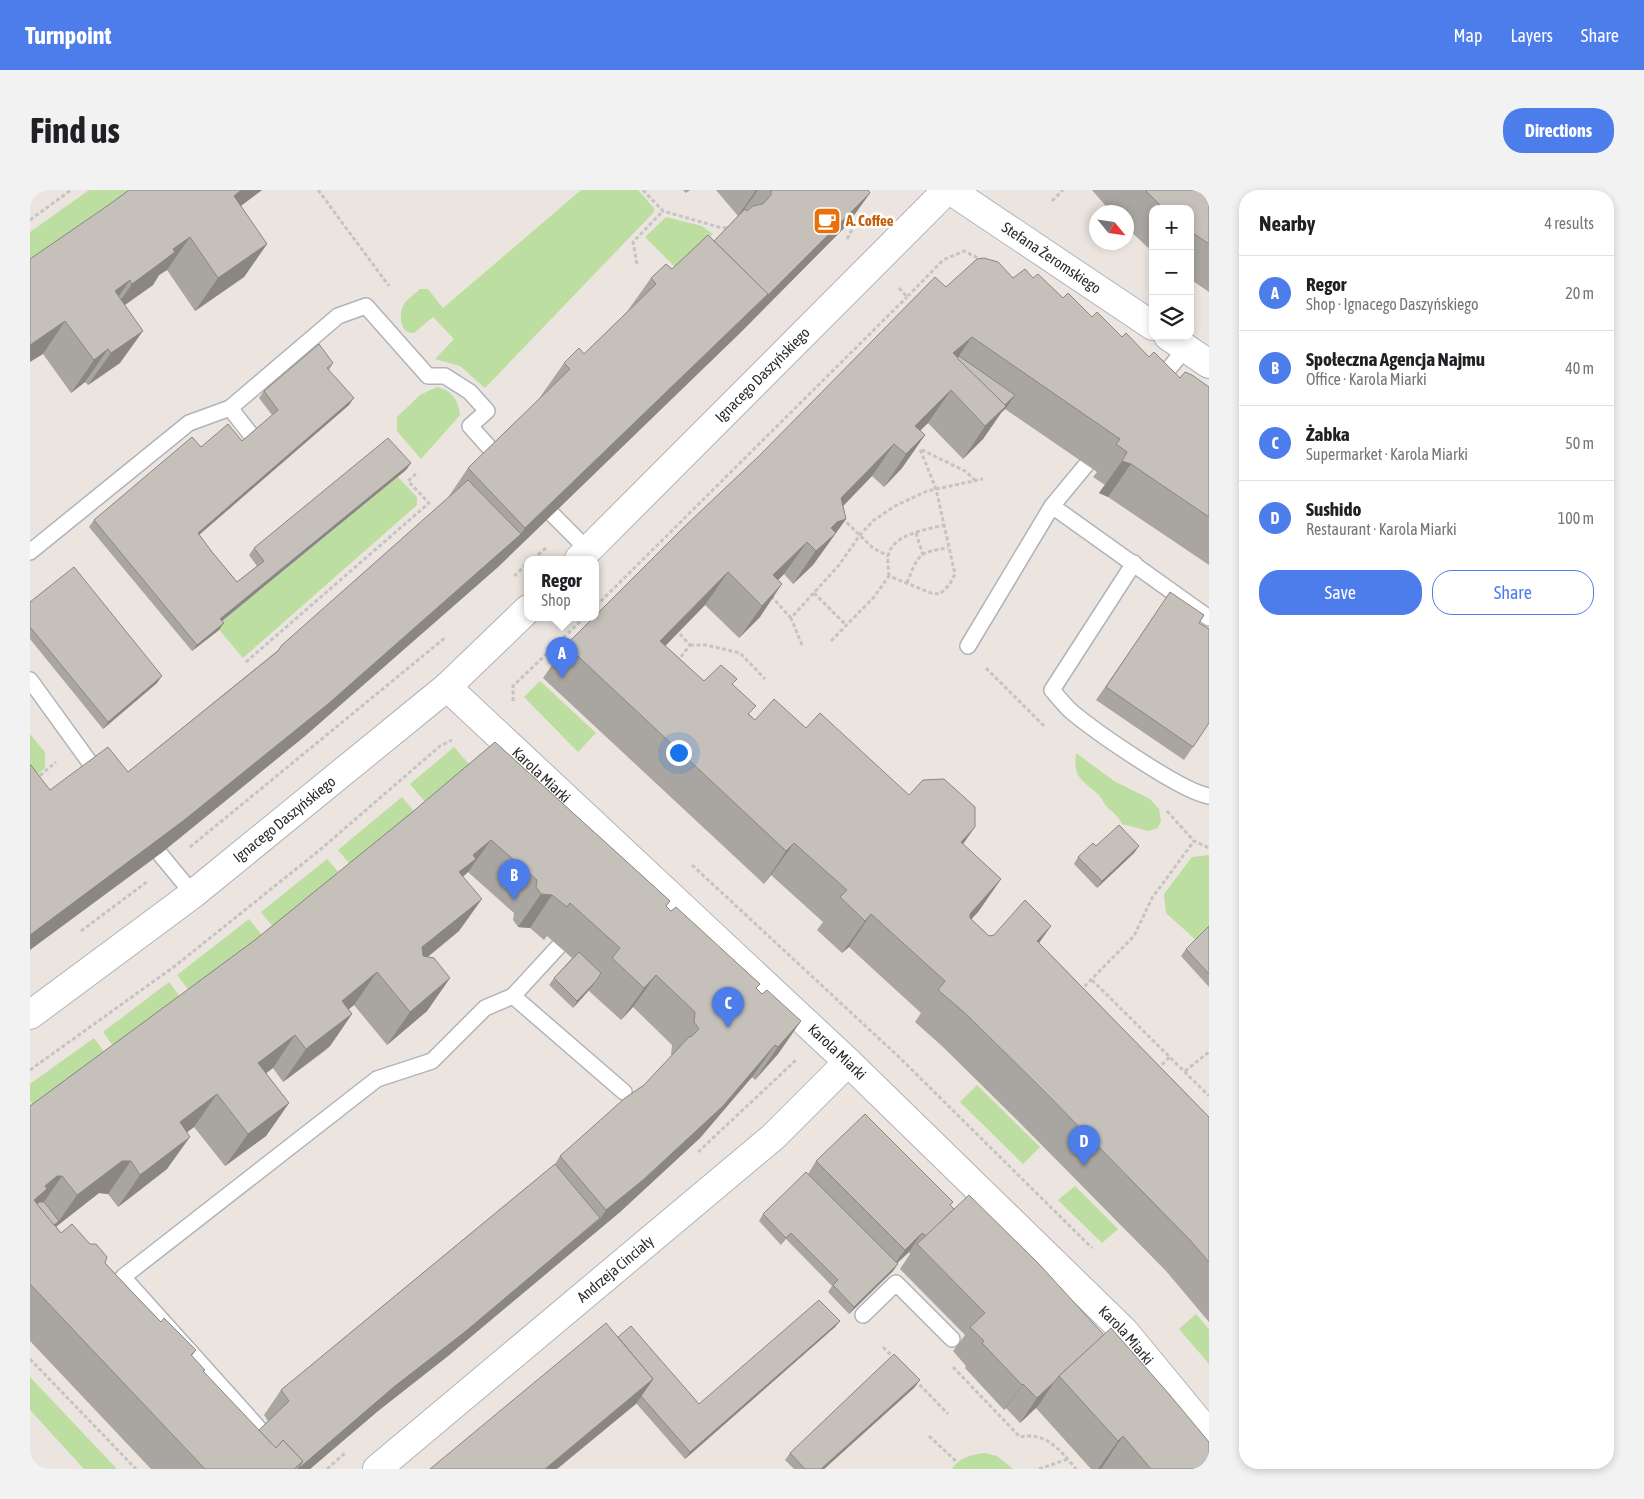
<!DOCTYPE html>
<meta charset="utf-8">
<style>
:root{--surface:#fff;--page:#f2f2f2;--text:#202124;--muted:#757577;--line:#e0e0e0;--accent:#4d7ceb}
body{margin:0;font-family:"Asap Condensed",sans-serif;background:var(--page);color:var(--text)}
.controls{position:absolute;right:15px;top:15px;display:grid;overflow:hidden;border-radius:10px;box-shadow:0 2px 8px #0003}
.controls button{width:45px;height:45px;display:grid;place-items:center;padding:0;border:0;border-bottom:1px solid var(--line);background:var(--surface);color:var(--text);font:25px sans-serif}
.compass{position:absolute;left:1059px;top:15px;width:45px;height:45px;border-radius:50%;background:var(--surface);box-shadow:0 2px 8px #0003;rotate:119deg}
.you{position:absolute;left:648px;top:562px;width:18px;height:18px;margin:-12px;border:4px solid #fff;border-radius:50%;background:#1a73e8;box-shadow:0 0 0 8px #1a73e833}
.badge{display:grid;place-items:center;width:32px;height:32px;border-radius:50%;background:var(--accent);color:#fff;font-size:16px;font-weight:700}
.pin{position:absolute;translate:-50% -41px;filter:drop-shadow(0 1px 2px #0008)}
.pin::after{content:'';position:absolute;top:26px;width:18px;height:15px;background:inherit;clip-path:polygon(0 0,100% 0,50% 100%)}
.popup{position:absolute;left:494px;top:366px;width:75px;height:65px;box-sizing:border-box;display:grid;place-content:center;border-radius:10px;background:var(--surface);filter:drop-shadow(0 1px 4px #0005);font-size:16px;white-space:nowrap;color:var(--muted)}
.popup b{font-size:19px;color:var(--text)}
.popup::after{content:'';position:absolute;left:50%;top:100%;margin-left:-10px;border:10px solid transparent;border-top-color:var(--surface)}
.list{margin:0;padding:0;list-style:none}
h2{display:flex;justify-content:space-between;align-items:center;height:65px;margin:0;padding:0 20px;font-size:21px}
h2 small{font-size:16px;font-weight:400;color:var(--muted)}
.list li{display:grid;grid-template-columns:32px 1fr auto;gap:15px;align-items:center;box-sizing:border-box;height:75px;padding:0 20px;border-top:1px solid var(--line)}
.list b{display:block;font-size:19px;white-space:nowrap}
.list p{margin:0;font-size:16px;white-space:nowrap;color:var(--muted)}
.list em{font-size:16px;font-style:normal;color:var(--muted)}
.actions{display:flex;gap:10px;padding:15px 20px}
.actions a{flex:1;padding:11px 0;border:1px solid var(--accent);border-radius:20px;text-align:center;font-size:18px;color:var(--accent)}
.actions .main{background:var(--accent);color:#fff}
.icon{flex:none;width:28px;height:28px;fill:none;stroke:currentColor;stroke-width:2;stroke-linecap:round;stroke-linejoin:round}
.map{position:relative;flex:none;width:1179px;height:1279px;overflow:hidden;border-radius:20px}
header{display:flex;align-items:center;gap:30px;box-sizing:border-box;height:70px;padding:0 25px;background:var(--accent);color:#fff}
header strong{font-size:24px}
nav{display:flex;gap:28px;margin-inline-start:auto;font-size:18px}
.intro{display:flex;align-items:center;justify-content:space-between;box-sizing:border-box;height:120px;padding:0 30px}
h1{margin:0;font-size:35px}
.button{padding:12px 22px;border-radius:20px;background:var(--accent);color:#fff;font-size:18px;font-weight:700}
main{display:flex;gap:30px;padding:0 30px}
aside{flex:1;background:var(--surface);border-radius:20px;box-shadow:0 2px 8px #0003}
.map>svg:first-child{display:block}
.green{fill:#bcdea0}
.lines{fill:none;stroke-linecap:round;stroke-linejoin:round}
.service-casing{stroke:#afb3bb;stroke-width:18}
.minor-casing{stroke:#afb3bb;stroke-width:30}
.path{stroke:#c4c4c4;stroke-width:3;stroke-dasharray:4 2.5;stroke-linecap:butt}
.service{stroke:#fff;stroke-width:15}
.minor{stroke:#fff;stroke-width:28}
.wall{fill:#a9a5a0;fill-rule:evenodd}
.shaded-wall{fill:#8a8682}
.building{fill:#c5c0ba;stroke:#8a8682}
.labels{text-anchor:middle;stroke-width:5;stroke-linejoin:round;paint-order:stroke}
.food-label{font-size:15px;font-weight:bold;fill:#c56008;stroke:#fff;text-anchor:start}
.street-label{font-size:15px;fill:#2b2b2b;stroke:#fff}
</style>
<header>
<strong>Turnpoint</strong>
<nav><a>Map</a><a>Layers</a><a>Share</a></nav>
</header>
<div class="intro"><h1>Find us</h1><a class="button">Directions</a></div>
<main>
<div class="map">
<svg width="1179" height="1279" viewBox="0 0 1179 1279">
<rect width="100%" height="100%" fill="#ece5df"/>
<g class="green">
<polygon points="59,0 108,0 0,78 0,42"/>
<path d="M551,0h57l16,18v4l-169,176 -25,-22 -25,-7 19,-20 -21,-22 -19,16c-14,1 -16,-19 -10,-29 4,-6 11,-10 16,-15h8l15,19z"/>
<polygon points="636,27 672,36 683,44 648,80 615,47"/>
<path d="M407,197c16,4 21,13 23,28l-39,44 -24,-28v-14l23,-22z"/>
<polygon points="368,287 387,307 387,315 213,468 186,436"/>
<polygon points="510,491 566,543 548,562 494,507"/>
<polygon points="0,544 15,562 15,578 0,590"/>
<polygon points="424,557 440,575 396,613 380,594"/>
<path d="M1046,563l38,28 36,18 9,10 2,12 -3,7 -9,3 -27,-7c-4,-8 -8,-11 -15,-17 -4,-4 -5,-9 -9,-13 -16,-14 -25,-16 -22,-41z"/>
<polygon points="372,607 387,625 323,678 308,660"/>
<polygon points="1179,665 1179,740 1166,750 1136,723 1134,704 1162,667"/>
<polygon points="297,669 313,687 247,742 231,722"/>
<polygon points="219,729 235,749 163,806 147,785"/>
<polygon points="139,792 154,812 88,863 73,842"/>
<polygon points="64,848 79,868 7,920 0,911 0,894"/>
<polygon points="947,895 1010,957 993,974 930,912"/>
<polygon points="1045,996 1088,1039 1072,1053 1028,1010"/>
<polygon points="1166,1124 1179,1139 1179,1174 1149,1139"/>
<polygon points="0,1187 87,1279 54,1279 0,1220"/>
<path d="M955,1263l12,3 16,13h-61c6,-11 21,-15 33,-16z"/>
</g>
<g class="lines">
<defs>
<g id="service">
<polyline points="1127,193 1156,158"/>
<polyline points="200,218 222,246"/>
<polyline points="1022,316 1179,428"/>
<polyline points="523,325 558,360"/>
<polyline points="0,362 159,233 200,218 308,126 336,116 398,186 415,186 440,202 457,221 440,236 465,264"/>
<path d="M1104,373l-82,127c6,7 13,16 20,22 24,20 110,80 137,84"/>
<polyline points="938,456 1022,316 1056,275"/>
<polyline points="0,490 71,588"/>
<polyline points="130,664 163,704"/>
<polyline points="483,806 594,902"/>
<polyline points="833,1125 866,1093 922,1149"/>
<polyline points="234,1244 93,1087 347,889 402,871 455,818 483,806 529,756"/>
</g>
<g id="minor">
<path id="s1" d="M920,0l203,136"/>
<polyline points="1138,146 1179,174"/>
<path id="s2" d="M549,369l368,-369"/>
<path id="s3" d="M417,497l401,375 276,269 85,103"/>
<path id="s4" d="M0,825l163,-121 254,-207 81,-78"/>
<path id="s5" d="M347,1279l396,-332 75,-75"/>
</g>
</defs>
<use href="#service" class="service-casing"/>
<use href="#minor" class="minor-casing"/>
<g class="path">
<polyline points="288,0 359,96"/>
<polyline points="613,0 633,21 692,38 701,37"/>
<polyline points="1022,11 1033,0"/>
<polyline points="0,30 41,0"/>
<polyline points="817,49 824,36 821,26"/>
<polyline points="607,74 603,52 633,21"/>
<polyline points="869,98 877,107 913,70 934,61 954,71"/>
<polyline points="812,328 843,358 858,366"/>
<polyline points="886,343 893,365"/>
<polyline points="503,369 516,358"/>
<polyline points="484,386 498,373"/>
<path d="M859,386c0,-6 -2,-13 -1,-19 3,-23 38,-27 56,-32"/>
<path d="M877,393c11,-28 11,-31 41,-35"/>
<polyline points="784,403 815,434"/>
<polyline points="741,406 761,428"/>
<polyline points="566,416 877,107"/>
<polyline points="801,451 844,407 859,386 901,403 910,404 920,394 925,384 906,299 890,259 935,281 945,290"/>
<polyline points="660,455 676,455 710,463 735,489"/>
<polyline points="772,455 761,428 809,375 830,345 844,330 865,316 897,301 953,289"/>
<polyline points="216,472 399,313 378,291 388,282"/>
<polyline points="647,472 660,455 648,442"/>
<polyline points="956,478 1015,537"/>
<polyline points="483,511 483,496 555,427"/>
<polyline points="0,594 26,572"/>
<polyline points="1137,621 1164,651 1179,658"/>
<polyline points="160,657 416,447"/>
<polyline points="662,675 870,868 1062,1058"/>
<polyline points="51,741 118,691"/>
<polyline points="1062,790 1179,906"/>
<polyline points="1050,801 1104,746 1122,708 1164,651"/>
<polyline points="1127,879 1140,867"/>
<polyline points="0,880 145,776 291,659 410,556 422,550"/>
<polyline points="1155,881 1179,862"/>
<polyline points="668,962 766,870"/>
<polyline points="853,1157 863,1167"/>
<polyline points="0,1169 106,1279"/>
<path d="M923,1177l67,70c26,-6 41,14 56,32"/>
<polyline points="885,1190 918,1224"/>
<polyline points="899,1246 927,1272"/>
<polyline points="297,1279 315,1263"/>
<polyline points="1009,1279 1038,1269"/>
</g>
<use href="#service" class="service"/>
<use href="#minor" class="minor"/>
</g>
<g class="wall">
<polygon points="232,0 211,16 237,54 214,87 165,121 137,80 129,85 123,95 95,115 90,173 58,195 55,192 41,203 13,164 0,69"/>
<polygon points="653,0 660,0 656,3"/>
<polygon points="686,0 838,0 840,3 817,35 710,143 468,377 275,546 130,664 20,600 98,582 247,461 417,309 438,278 508,210 534,173 554,164 596,123 621,88 642,79 684,51 708,26"/>
<polygon points="1062,0 1179,0 1179,102 1160,89 1160,19 1123,19 1123,62 1113,53 1096,37 1096,22 1082,22 1074,14"/>
<polygon points="983,88 1003,88 1062,127 1150,188 1179,197 1179,375 1078,307 1069,303 1075,295 1063,287 1067,282 975,219 971,223 953,249 933,269 898,233 890,240 895,245 872,278 854,297 842,286 813,316 816,329 783,375 763,394 754,384 748,390 730,427 709,448 675,415 635,456 674,491 703,495 720,525 725,530 776,538 933,655 971,689 948,722 941,729 959,746 1021,736 1009,753 1179,927 1179,1132 1136,1081 990,933 913,857 885,832 891,823 819,757 812,763 787,740 793,732 741,685 734,694 513,488 536,455 916,97"/>
<polygon points="303,173 299,180 319,215 169,345 182,362 207,392 227,376 219,365 224,358 381,273 376,280 192,430 189,440 162,461 59,337 64,330 171,257 212,251 242,225 229,208 234,201"/>
<polygon points="1140,403 1169,433 1163,557 1154,570 1066,510"/>
<polygon points="0,412 127,493 73,539 0,449"/>
<path d="M465,552l175,159 -4,5 5,5 89,73 -4,4 6,6 39,27 -23,33 -23,26 -3,-3 -52,61 -80,74 -172,144 -70,55 -68,58h-159l-121,-128v-235l225,-166 155,-126zM438,682l46,41 -1,7 5,7 12,1 14,12 3,-4 25,22 -18,20 -5,7 24,23 18,-20 -2,3 32,29 12,-13 39,38 -1,10 1,1 -28,29 -84,71 -5,8 -274,226 -17,25 4,6 -9,9 -56,-58 -11,-16 4,-6 -35,-28 -56,-59 -44,-30 -5,-6 43,-34 9,1 10,13 49,-38 20,-37 7,-5 31,39 41,-30 23,-33 -23,-30 7,-5 10,14 43,-32 4,-4 22,-32 -3,-5 5,-4 33,40 40,-34 23,-33 -22,-21 31,-26 4,-54z"/>
<polygon points="1066,656 1109,656 1104,663 1067,698 1044,674 1048,667"/>
<polygon points="1179,736 1179,797 1151,766 1156,759"/>
<polygon points="786,971 921,1016 1179,1279 1061,1279 1006,1218 1008,1216 990,1233 976,1218 974,1220 935,1178 936,1176 923,1161 935,1145 870,1079 880,1064 879,1062 867,1073 863,1081 819,1124 798,1102 802,1096 756,1049 751,1055 729,1031 733,1024 778,984"/>
<polygon points="810,1131 805,1137 655,1269 606,1213 527,1279 588,1147 669,1214"/>
<polygon points="885,1197 794,1279 764,1279 755,1270 760,1263"/>
</g>
<g class="shaded-wall">
<polygon points="211,0 232,0 181,38 204,6"/>
<polygon points="726,0 728,0 711,24 708,26"/>
<polygon points="840,3 817,35 710,143 468,377 495,338"/>
<polygon points="160,47 137,80 129,85 123,95 79,126 102,94 143,59"/>
<polygon points="237,54 214,87 165,121 188,88"/>
<polygon points="100,90 77,123 85,101"/>
<polygon points="35,131 13,164 0,172 0,155"/>
<polygon points="113,141 90,173 58,195 81,163"/>
<polygon points="942,147 919,180 923,163"/>
<polygon points="78,159 55,192 41,203 64,170"/>
<polygon points="921,200 898,233 871,260 885,236"/>
<polygon points="985,205 976,218 971,223 953,249 933,269 955,236"/>
<polygon points="324,208 319,215 163,350 168,343"/>
<polygon points="895,245 872,278 854,297 876,264"/>
<polygon points="864,254 842,286 789,341 811,308"/>
<polygon points="1092,271 1101,274 1078,307 1069,303"/>
<polygon points="381,273 376,280 186,436 190,429"/>
<polygon points="816,329 783,375 763,394 801,338 807,332"/>
<polygon points="491,344 468,377 275,546 130,664 0,760 0,745"/>
<polygon points="777,352 754,384 727,411 743,385"/>
<polygon points="698,382 675,415 608,484 630,451"/>
<polygon points="752,394 730,427 709,448 732,416"/>
<polygon points="194,433 189,440 162,461 167,455"/>
<polygon points="132,486 127,493 73,539 78,532"/>
<polygon points="945,637 922,670 931,652"/>
<polygon points="461,650 438,682 432,687 429,682 443,665"/>
<polygon points="764,653 741,685 734,694 756,661"/>
<polygon points="1109,656 1104,663 1067,698 1072,691"/>
<polygon points="971,689 948,722 917,756 940,724"/>
<polygon points="511,704 522,705 500,738 488,737"/>
<polygon points="452,709 429,741 369,790 392,757"/>
<polygon points="841,724 819,757 812,763 835,731"/>
<polygon points="1021,736 998,768 1007,751"/>
<polygon points="347,782 324,815 289,843 312,811"/>
<polygon points="626,785 603,817 591,830 614,798"/>
<polygon points="420,788 397,821 357,855 380,822"/>
<polygon points="566,791 561,798 543,818 547,811"/>
<polygon points="322,824 300,856 253,892 276,859"/>
<polygon points="771,831 748,864 725,890 748,857"/>
<polygon points="265,845 243,878 206,906 228,873"/>
<polygon points="745,855 722,887 670,948 590,1022 418,1166 348,1221 280,1279 268,1279 365,1196 570,1029 576,1020"/>
<polygon points="187,904 164,937 127,965 150,932"/>
<polygon points="259,913 236,946 195,976 218,944"/>
<polygon points="160,947 137,979 88,1017 110,985"/>
<polygon points="92,971 101,971 78,1004 69,1003 24,1038 13,1044 29,1031 47,1005"/>
<polygon points="27,986 32,986 9,1019 0,1016 15,996"/>
<polygon points="892,1043 879,1062 861,1079 875,1060"/>
<polygon points="868,1074 863,1081 819,1124 824,1117"/>
<polygon points="810,1131 805,1137 655,1269 660,1262"/>
<polygon points="623,1189 606,1214 527,1279 515,1279"/>
<polygon points="890,1190 885,1197 794,1279 791,1279"/>
<polygon points="1025,1191 1008,1216 990,1233 1007,1208"/>
<polygon points="993,1194 976,1218 974,1220 992,1195"/>
<polygon points="1093,1246 1071,1279 1068,1279 1088,1251"/>
</g>
<g class="building">
<polygon points="99,0 211,0 204,6 237,54 188,88 160,47 143,59 145,62 125,77 102,94 100,90 85,101 113,141 81,163 78,159 64,170 35,131 0,155 0,69 80,14"/>
<polygon points="741,0 838,0 840,3 733,110 738,104 684,51 715,19 717,21 723,16 733,14 741,5"/>
<polygon points="1115,0 1179,0 1179,54 1160,41 1160,19 1134,19"/>
<polygon points="678,45 738,104 495,338 438,278 540,179 534,173 549,158 554,164 626,94 621,88 636,74 642,79"/>
<polygon points="954,68 968,72 983,88 995,79 1003,88 1008,84 1033,108 1038,103 1062,127 1067,122 1092,147 1096,143 1119,167 1124,162 1150,188 1155,182 1162,185 1179,197 1179,327 1101,274 1092,271 1097,262 1086,254 1090,249 942,147 923,163 976,216 955,236 921,200 885,236 895,245 876,264 864,254 811,308 816,329 807,332 801,338 806,343 786,361 777,352 743,385 752,394 732,416 698,382 630,451 674,491 691,475 707,489 702,494 726,516 718,524 725,530 744,509 776,538 790,523 879,605 893,590 914,589 945,617 945,637 931,652 971,689 940,724 940,728 959,746 964,745 995,710 1021,736 1007,751 1179,927 1179,1072 1159,1049 1013,900 936,824 908,800 915,791 841,724 835,731 810,707 817,700 764,653 756,661 536,455 564,427 566,427 566,425 653,338 729,266 905,87 916,97 947,69"/>
<polygon points="289,154 303,173 297,178 324,208 168,343 182,362 207,392 234,371 224,358 358,248 381,273 190,429 194,433 167,455 64,330 162,247 171,257 198,234 212,251 248,220 234,201"/>
<polygon points="929,166 985,205 975,215 927,168"/>
<polygon points="438,290 491,344 298,514 153,631 0,745 0,574 20,600 78,557 98,582 248,461 252,455"/>
<polygon points="44,377 132,486 78,532 0,437 0,412"/>
<polygon points="1140,402 1174,425 1169,433 1179,439 1179,533 1163,557 1076,497"/>
<polygon points="465,552 640,711 636,716 641,721 646,717 730,794 726,798 732,804 737,800 771,831 748,857 745,855 693,916 613,990 576,1020 530,966 595,908 614,895 660,846 661,847 669,839 664,832 665,822 626,785 614,798 582,768 590,758 540,713 537,717 522,705 511,704 506,697 507,690 461,650 443,665 446,669 429,682 452,709 392,757 393,766 404,768 420,788 380,822 347,782 312,811 322,824 318,827 276,859 265,845 228,873 259,913 218,944 187,904 150,932 160,947 110,985 101,971 92,971 47,1005 32,986 27,986 15,996 17,999 4,1010 31,1043 42,1034 60,1054 66,1054 77,1067 75,1073 102,1102 131,1132 134,1128 166,1160 161,1165 175,1180 173,1181 246,1258 253,1250 273,1271 264,1279 175,1279 0,1094 0,916 225,750 380,624"/>
<polygon points="1089,635 1109,656 1072,691 1048,667 1063,653 1066,656"/>
<polygon points="1179,736 1179,784 1156,759"/>
<polygon points="549,762 571,783 566,791 547,811 524,788"/>
<polygon points="835,924 923,1012 920,1015 924,1019 896,1046 892,1043 875,1060 786,971"/>
<polygon points="525,974 570,1028 436,1141 365,1196 268,1279 273,1271 253,1250 246,1258 229,1240 259,1211 251,1200"/>
<polygon points="776,982 868,1074 824,1117 803,1095 808,1090 761,1043 756,1048 733,1024"/>
<polygon points="939,1005 1009,1074 1074,1145 1029,1186 1025,1191 1007,1208 993,1194 992,1195 952,1153 954,1151 940,1137 955,1123 887,1054"/>
<polygon points="9,1012 14,1012 29,1031 24,1035 7,1014"/>
<polygon points="789,1110 810,1131 660,1262 611,1206 623,1189 588,1147 601,1136 669,1214"/>
<polygon points="576,1133 623,1189 515,1279 400,1279"/>
<polygon points="1081,1138 1139,1204 1179,1252 1179,1279 1121,1279 1093,1246 1088,1251 1029,1186"/>
<polygon points="864,1164 890,1190 791,1279 775,1279 760,1263"/>
</g>
<defs>
<symbol id="cafe-square" viewBox="-11 -11 22 22"><rect x="-9" y="-9" width="18" height="18" rx="4" fill="#e8710a" stroke="#fff"/><path d="M-5.5-4.5H6V0H3Q3 3.5 0 3.5H-2.5Q-5.5 3.5-5.5 0ZM3-3.2v2h1.7v-2ZM-6 4.5H4V6H-6Z" fill="#fff"/></symbol>
</defs>
<g fill-rule="evenodd">
<use href="#cafe-square" x="781" y="15" width="32" height="32"/>
</g>
<g class="labels">
<g class="food-label">
<text x="816" y="36">A. Coffee</text>
</g>
<g class="street-label">
<text dy="5" stroke="none"><textPath href="#s1" startOffset="122">Stefana Żeromskiego</textPath></text>
<text dy="5" stroke="none"><textPath href="#s2" startOffset="260">Ignacego Daszyńskiego</textPath></text>
<text dy="5" stroke="none"><textPath href="#s3" startOffset="129">Karola Miarki</textPath></text>
<text dy="5" stroke="none"><textPath href="#s4" startOffset="321">Ignacego Daszyńskiego</textPath></text>
<text dy="5" stroke="none"><textPath href="#s3" startOffset="534">Karola Miarki</textPath></text>
<text dy="5" stroke="none"><textPath href="#s5" startOffset="311">Andrzeja Cinciały</textPath></text>
<text dy="5" stroke="none"><textPath href="#s3" startOffset="939">Karola Miarki</textPath></text>
</g>
</g>
</svg>
<div class="controls">
<button>+</button>
<button>−</button>
<button><svg class="icon" aria-label="layers" viewBox="0 0 24 24"><path d="M12 4l9 5-9 5-9-5zM3 14l9 5 9-5"/></svg></button>
</div>
<svg class="compass" viewBox="-18 -18 36 36"><path d="M0-13l5 13h-10z" fill="#e53935"/><path d="M0 13l5-13h-10z" fill="#757577"/></svg>
<div class="you"></div>
<div class="pin badge" style="left:532px;top:488px">A</div>
<div class="popup"><b>Regor</b>Shop</div>
<div class="pin badge" style="left:484px;top:710px">B</div>
<div class="pin badge" style="left:698px;top:838px">C</div>
<div class="pin badge" style="left:1054px;top:976px">D</div>
</div>
<aside>
<h2>Nearby<small>4 results</small></h2>
<ul class="list">
<li><span class="badge">A</span><div><b>Regor</b><p>Shop · Ignacego Daszyńskiego</p></div><em>20 m</em></li>
<li><span class="badge">B</span><div><b>Społeczna Agencja Najmu</b><p>Office · Karola Miarki</p></div><em>40 m</em></li>
<li><span class="badge">C</span><div><b>Żabka</b><p>Supermarket · Karola Miarki</p></div><em>50 m</em></li>
<li><span class="badge">D</span><div><b>Sushido</b><p>Restaurant · Karola Miarki</p></div><em>100 m</em></li>
</ul>
<div class="actions"><a class="main">Save</a><a>Share</a></div>
</aside>
</main>
